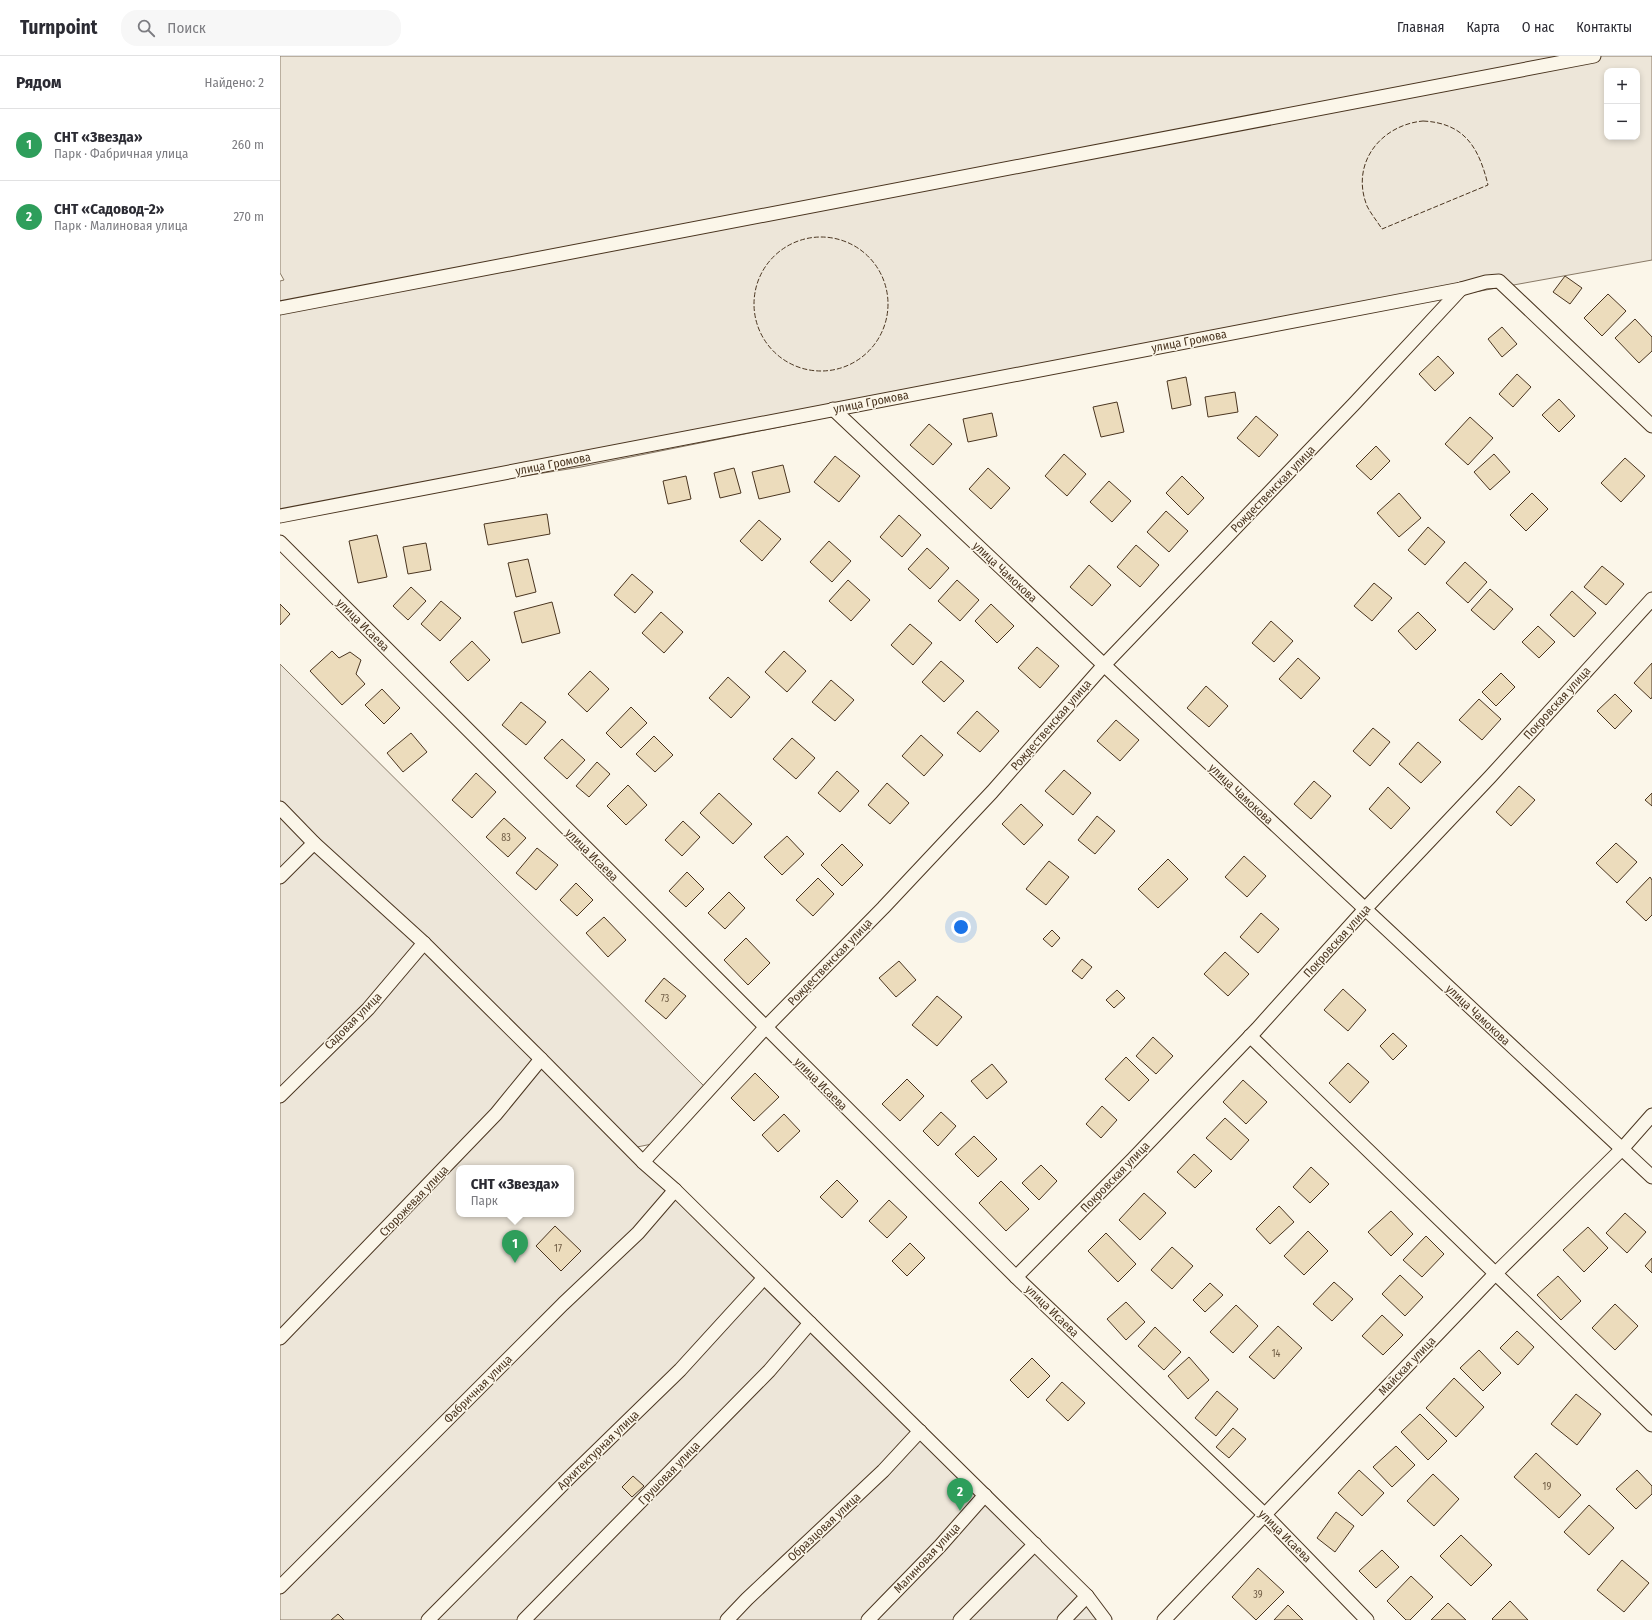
<!DOCTYPE html>
<html lang="ru">
<meta charset="utf-8">
<style>
:root{--surface:#fff;--page:#f7f7f7;--text:#2b2b33;--muted:#7c7c81;--line:#e1e1e2;--accent:#c62828}
body{margin:0;font-family:"Fira Sans Condensed",sans-serif;background:var(--page);color:var(--text)}
.controls{position:absolute;right:12px;top:12px;display:grid;overflow:hidden;border-radius:8px;box-shadow:0 2px 6px #0003}
.controls button{width:36px;height:36px;display:grid;place-items:center;padding:0;border:0;border-bottom:1px solid var(--line);background:var(--surface);color:var(--text);font:20px sans-serif}
.you{position:absolute;left:681px;top:871px;width:14px;height:14px;margin:-10px;border:3px solid #fff;border-radius:50%;background:#1a73e8;box-shadow:0 0 0 6px #1a73e833}
.badge{display:grid;place-items:center;width:26px;height:26px;border-radius:50%;background:var(--accent);color:#fff;font-size:13px;font-weight:700}
.pin{position:absolute;translate:-50% -33px;filter:drop-shadow(0 1px 2px #0008)}
.pin::after{content:'';position:absolute;top:21px;width:14px;height:12px;background:inherit;clip-path:polygon(0 0,100% 0,50% 100%)}
.popup{position:absolute;left:176px;top:1109px;width:118px;height:52px;box-sizing:border-box;display:grid;place-content:center;border-radius:8px;background:var(--surface);filter:drop-shadow(0 1px 3px #0005);font-size:13px;white-space:nowrap;color:var(--muted)}
.popup b{font-size:15px;color:var(--text)}
.popup::after{content:'';position:absolute;left:50%;top:100%;margin-left:-8px;border:8px solid transparent;border-top-color:var(--surface)}
.list{margin:0;padding:0;list-style:none}
h2{display:flex;justify-content:space-between;align-items:center;height:52px;margin:0;padding:0 16px;font-size:17px}
h2 small{font-size:13px;font-weight:400;color:var(--muted)}
.list li{display:grid;grid-template-columns:26px 1fr auto;gap:12px;align-items:center;box-sizing:border-box;height:72px;padding:0 16px;border-top:1px solid var(--line)}
.list b{display:block;font-size:15px;white-space:nowrap}
.list p{margin:0;font-size:13px;white-space:nowrap;color:var(--muted)}
.list em{font-size:13px;font-style:normal;color:var(--muted)}
.icon{flex:none;width:22px;height:22px;fill:none;stroke:currentColor;stroke-width:2;stroke-linecap:round;stroke-linejoin:round}
.map{position:relative;flex:none;width:1372px;height:1564px;overflow:hidden}
header{display:flex;align-items:center;gap:24px;box-sizing:border-box;height:56px;padding:0 20px;background:var(--surface);border-bottom:1px solid var(--line)}
header strong{font-size:19px}
nav{display:flex;gap:22px;margin-inline-start:auto;font-size:14px}
.search{width:280px;height:36px;background:var(--page);display:flex;align-items:center;gap:10px;box-sizing:border-box;padding:0 14px;border-radius:16px;color:var(--muted);font-size:15px}
main{display:flex}
aside{flex:1;background:var(--surface)}
.map>svg:first-child{display:block}
.green{fill:#ede6d9;stroke:#887966;fill-rule:evenodd}
.building{fill:#ecdcbc;stroke:#4a3520}
.lines{fill:none;stroke-linecap:round;stroke-linejoin:round}
.minor-casing{stroke:#4a3520;stroke-width:15}
.minor{stroke:#fbf6e9;stroke-width:13}
.fence{stroke:#4a3520;stroke-width:1;stroke-dasharray:5 2;stroke-linecap:butt}
.labels{text-anchor:middle;stroke-width:3;stroke-linejoin:round;paint-order:stroke}
.number-label{font-size:10px;fill:#725f47}
.street-label{font-size:12px;fill:#4a3520;stroke:#fbf6e9}
</style>
<header>
<strong>Turnpoint</strong>
<div class="search"><svg class="icon" aria-label="search" viewBox="0 0 24 24"><circle cx="10" cy="10" r="6"/><path d="M15 15l6 6"/></svg>Поиск</div>
<nav><a>Главная</a><a>Карта</a><a>О нас</a><a>Контакты</a></nav>
</header>
<main>
<aside>
<h2>Рядом<small>Найдено: 2</small></h2>
<ul class="list">
<li><span class="badge" style="background:#2e9e5b">1</span><div><b>СНТ «Звезда»</b><p>Парк · Фабричная улица</p></div><em>260 m</em></li>
<li><span class="badge" style="background:#2e9e5b">2</span><div><b>СНТ «Садовод-2»</b><p>Парк · Малиновая улица</p></div><em>270 m</em></li>
</ul>
</aside>
<div class="map">
<svg width="1372" height="1564" viewBox="0 0 1372 1564">
<rect width="100%" height="100%" fill="#fbf6e9"/>
<g class="green">
<path d="M0,0h1372v204l-421,76 -650,131 -301,48v-234l4,-1 -4,-7zM1327,15h30v66h-30z"/>
<path d="M0,608l427,425 -55,55 -20,4 477,472h-829zM179,1112h112v46h-112z"/>
</g>
<g class="building">
<polygon points="1285,220 1302,232 1290,248 1273,236"/>
<polygon points="1328,238 1346,255 1322,280 1304,262"/>
<polygon points="1355,263 1372,281 1372,295 1359,307 1335,282"/>
<polygon points="1222,271 1237,288 1222,301 1208,283"/>
<polygon points="1158,300 1174,317 1155,335 1139,318"/>
<polygon points="1237,318 1251,331 1233,351 1219,338"/>
<polygon points="906,321 911,349 892,353 887,325"/>
<polygon points="955,336 958,356 928,361 925,341"/>
<polygon points="1279,343 1295,360 1279,376 1262,359"/>
<polygon points="837,346 844,376 821,381 813,351"/>
<polygon points="712,357 717,380 688,386 683,363"/>
<polygon points="976,360 998,379 979,401 957,382"/>
<polygon points="1190,361 1213,382 1188,409 1165,388"/>
<polygon points="649,368 672,388 653,409 630,389"/>
<polygon points="1096,390 1110,405 1091,424 1076,410"/>
<polygon points="784,398 806,418 787,440 765,420"/>
<polygon points="1214,398 1230,416 1210,434 1194,416"/>
<polygon points="555,400 580,420 559,446 534,426"/>
<polygon points="1345,402 1365,420 1341,446 1321,427"/>
<polygon points="503,409 510,436 479,443 472,416"/>
<polygon points="454,412 461,437 440,442 434,417"/>
<polygon points="708,412 730,432 711,453 689,433"/>
<polygon points="406,420 411,443 388,448 383,425"/>
<polygon points="902,420 924,442 908,459 886,437"/>
<polygon points="829,425 851,445 832,466 810,446"/>
<polygon points="1119,437 1141,462 1119,481 1097,457"/>
<polygon points="1252,437 1268,453 1246,475 1230,459"/>
<polygon points="886,455 908,475 889,496 867,476"/>
<polygon points="267,458 270,478 208,489 204,468"/>
<polygon points="619,459 641,479 622,501 600,481"/>
<polygon points="479,464 501,483 482,505 460,485"/>
<polygon points="1148,471 1165,486 1145,509 1128,494"/>
<polygon points="97,479 107,521 78,527 69,485"/>
<polygon points="549,485 571,505 552,526 530,506"/>
<polygon points="146,487 151,514 128,518 123,491"/>
<polygon points="856,489 879,509 860,531 837,511"/>
<polygon points="647,492 669,512 650,533 628,513"/>
<polygon points="248,503 256,536 236,541 228,507"/>
<polygon points="1185,506 1207,526 1188,547 1166,527"/>
<polygon points="809,509 831,529 812,550 790,531"/>
<polygon points="1322,510 1344,528 1326,549 1304,531"/>
<polygon points="352,518 373,536 355,557 334,539"/>
<polygon points="568,524 590,544 571,565 549,545"/>
<polygon points="677,524 699,544 680,565 658,545"/>
<polygon points="1094,527 1112,542 1092,565 1074,550"/>
<polygon points="131,531 146,545 128,564 113,550"/>
<polygon points="1210,533 1233,553 1214,574 1191,554"/>
<polygon points="1292,535 1316,557 1294,581 1270,559"/>
<polygon points="161,545 181,562 160,585 141,568"/>
<polygon points="272,546 280,577 242,587 234,556"/>
<polygon points="0,548 10,558 0,569"/>
<polygon points="711,548 734,570 717,587 695,565"/>
<polygon points="381,556 403,576 384,597 362,577"/>
<polygon points="1138,556 1156,574 1136,594 1118,575"/>
<polygon points="991,565 1013,585 994,606 972,587"/>
<polygon points="630,568 652,587 633,609 611,589"/>
<polygon points="1258,570 1275,586 1259,602 1242,586"/>
<polygon points="192,585 210,604 188,625 170,606"/>
<polygon points="757,591 779,610 760,632 738,612"/>
<polygon points="52,595 59,602 70,596 81,604 76,618 85,628 62,649 30,615"/>
<polygon points="504,595 526,615 507,636 485,616"/>
<polygon points="1018,602 1040,622 1021,643 999,623"/>
<polygon points="661,605 684,625 664,646 642,626"/>
<polygon points="1372,607 1372,641 1371,643 1354,627"/>
<polygon points="310,615 329,633 307,656 288,638"/>
<polygon points="1221,617 1235,631 1216,650 1202,636"/>
<polygon points="448,621 470,641 451,662 429,642"/>
<polygon points="551,624 574,644 555,665 532,646"/>
<polygon points="926,630 948,650 929,671 907,652"/>
<polygon points="102,633 120,652 104,668 85,649"/>
<polygon points="1335,638 1352,655 1335,673 1317,655"/>
<polygon points="1199,643 1221,663 1202,684 1179,664"/>
<polygon points="241,646 266,666 246,689 222,669"/>
<polygon points="351,651 367,667 341,692 326,677"/>
<polygon points="697,655 719,675 700,696 677,677"/>
<polygon points="836,664 859,684 840,705 817,685"/>
<polygon points="1093,672 1110,686 1090,710 1073,695"/>
<polygon points="131,677 147,696 123,716 107,697"/>
<polygon points="641,679 663,699 644,720 622,700"/>
<polygon points="374,680 393,699 375,716 356,698"/>
<polygon points="512,682 535,702 516,723 493,703"/>
<polygon points="282,683 305,704 287,723 264,702"/>
<polygon points="1138,686 1161,706 1141,727 1119,708"/>
<polygon points="317,706 330,718 309,741 296,730"/>
<polygon points="784,714 811,737 793,759 765,735"/>
<polygon points="557,715 579,735 560,756 538,737"/>
<polygon points="196,717 216,736 192,762 172,744"/>
<polygon points="1034,725 1051,740 1031,763 1014,748"/>
<polygon points="607,727 629,747 610,768 588,749"/>
<polygon points="348,729 367,749 346,769 327,750"/>
<polygon points="1239,730 1255,744 1231,770 1216,756"/>
<polygon points="1108,731 1130,752 1111,773 1089,753"/>
<polygon points="439,737 472,768 453,788 420,757"/>
<polygon points="1372,737 1372,750 1365,744"/>
<polygon points="741,748 763,769 744,789 722,768"/>
<polygon points="817,760 835,775 815,798 798,784"/>
<polygon points="224,762 246,782 228,801 206,781"/>
<polygon points="403,765 420,781 402,800 385,784"/>
<polygon points="507,780 524,798 502,819 484,801"/>
<polygon points="1336,787 1357,806 1337,827 1316,807"/>
<polygon points="562,788 583,809 562,830 541,809"/>
<polygon points="257,792 278,809 256,834 236,817"/>
<polygon points="964,800 986,820 967,841 945,821"/>
<polygon points="888,803 908,823 878,852 858,833"/>
<polygon points="769,805 789,821 766,849 746,833"/>
<polygon points="407,816 424,833 406,851 389,835"/>
<polygon points="1370,821 1372,824 1372,859 1366,865 1346,846"/>
<polygon points="538,822 554,838 533,860 516,844"/>
<polygon points="296,827 313,844 297,860 280,844"/>
<polygon points="449,836 465,852 445,873 428,857"/>
<polygon points="981,857 999,873 978,897 960,881"/>
<polygon points="324,861 346,884 328,901 306,877"/>
<polygon points="772,874 780,882 772,891 763,883"/>
<polygon points="466,882 490,907 468,929 444,904"/>
<polygon points="945,896 969,918 948,940 924,918"/>
<polygon points="802,903 812,911 802,923 792,915"/>
<polygon points="619,905 636,924 616,941 599,922"/>
<polygon points="384,922 406,940 386,963 365,945"/>
<polygon points="1063,933 1086,954 1068,975 1044,954"/>
<polygon points="837,934 845,942 834,952 826,944"/>
<polygon points="657,940 682,961 657,990 632,969"/>
<polygon points="1113,977 1127,990 1113,1004 1100,990"/>
<polygon points="873,981 893,1000 876,1018 856,1000"/>
<polygon points="846,1001 869,1024 849,1045 825,1023"/>
<polygon points="1068,1007 1089,1026 1070,1047 1049,1027"/>
<polygon points="712,1008 727,1026 707,1043 691,1025"/>
<polygon points="475,1017 499,1041 474,1065 451,1042"/>
<polygon points="627,1023 644,1040 620,1065 602,1048"/>
<polygon points="963,1024 987,1046 966,1068 943,1046"/>
<polygon points="822,1050 837,1064 821,1082 806,1068"/>
<polygon points="661,1056 676,1070 658,1090 643,1075"/>
<polygon points="504,1058 520,1075 498,1096 482,1079"/>
<polygon points="945,1062 969,1084 951,1104 926,1082"/>
<polygon points="694,1080 717,1103 698,1121 675,1098"/>
<polygon points="914,1098 932,1115 915,1132 897,1116"/>
<polygon points="761,1109 777,1125 759,1144 742,1127"/>
<polygon points="1031,1111 1049,1128 1030,1147 1013,1131"/>
<polygon points="557,1124 578,1145 562,1162 540,1141"/>
<polygon points="721,1125 749,1153 726,1175 699,1147"/>
<polygon points="864,1137 886,1157 860,1184 839,1164"/>
<polygon points="609,1144 627,1161 607,1182 589,1165"/>
<polygon points="999,1150 1014,1166 990,1188 976,1173"/>
<polygon points="1111,1155 1133,1178 1111,1200 1088,1176"/>
<polygon points="1345,1157 1366,1176 1347,1197 1326,1177"/>
<polygon points="275,1170 301,1195 281,1215 256,1190"/>
<polygon points="1308,1171 1328,1192 1304,1216 1283,1194"/>
<polygon points="1028,1175 1048,1195 1024,1219 1004,1200"/>
<polygon points="826,1177 856,1208 838,1226 808,1195"/>
<polygon points="1146,1180 1164,1198 1142,1221 1123,1204"/>
<polygon points="630,1187 645,1202 627,1220 612,1205"/>
<polygon points="892,1191 913,1210 892,1233 871,1214"/>
<polygon points="1372,1202 1372,1217 1365,1210"/>
<polygon points="1120,1219 1143,1241 1125,1260 1102,1238"/>
<polygon points="1278,1220 1301,1245 1281,1264 1257,1239"/>
<polygon points="1054,1226 1073,1243 1052,1265 1033,1248"/>
<polygon points="930,1227 943,1239 925,1256 913,1244"/>
<polygon points="846,1246 865,1266 846,1284 827,1263"/>
<polygon points="1335,1248 1358,1270 1335,1294 1312,1272"/>
<polygon points="956,1249 978,1270 953,1297 930,1276"/>
<polygon points="1102,1259 1123,1279 1103,1299 1082,1280"/>
<polygon points="998,1270 1022,1292 994,1323 969,1301"/>
<polygon points="875,1271 901,1296 884,1314 858,1290"/>
<polygon points="1237,1275 1254,1291 1238,1309 1220,1292"/>
<polygon points="1199,1294 1221,1317 1203,1335 1180,1312"/>
<polygon points="909,1301 929,1324 908,1343 888,1320"/>
<polygon points="752,1302 770,1320 748,1342 730,1324"/>
<polygon points="1174,1322 1204,1351 1176,1381 1146,1352"/>
<polygon points="782,1326 805,1347 788,1365 766,1344"/>
<polygon points="937,1335 958,1353 936,1380 915,1362"/>
<polygon points="1296,1338 1321,1358 1297,1389 1271,1368"/>
<polygon points="1140,1358 1167,1385 1148,1404 1121,1376"/>
<polygon points="953,1372 966,1383 949,1402 936,1391"/>
<polygon points="1116,1390 1135,1409 1112,1431 1093,1411"/>
<polygon points="1256,1397 1301,1439 1279,1462 1234,1421"/>
<polygon points="1079,1414 1104,1437 1082,1460 1058,1437"/>
<polygon points="1357,1414 1372,1430 1372,1438 1356,1453 1336,1433"/>
<polygon points="1153,1418 1179,1443 1154,1470 1127,1445"/>
<polygon points="353,1420 364,1430 352,1441 342,1431"/>
<polygon points="1309,1449 1334,1472 1309,1499 1284,1476"/>
<polygon points="1056,1456 1074,1470 1055,1496 1037,1482"/>
<polygon points="1181,1479 1212,1509 1191,1530 1160,1500"/>
<polygon points="1102,1494 1119,1511 1096,1532 1079,1515"/>
<polygon points="1342,1504 1369,1527 1344,1556 1317,1534"/>
<polygon points="978,1512 1004,1536 976,1564 952,1541"/>
<polygon points="1131,1520 1153,1541 1130,1564 1126,1564 1107,1545"/>
<polygon points="1230,1545 1248,1564 1213,1564 1212,1563"/>
<polygon points="1168,1547 1186,1564 1151,1564"/>
<polygon points="1008,1549 1023,1564 994,1564"/>
<polygon points="58,1558 64,1564 51,1564"/>
</g>
<g class="lines">
<defs>
<g id="minor">
<polyline points="0,252 1314,0"/>
<polyline points="553,353 824,609 1372,1121"/>
<polyline points="0,460 1181,233 1206,226 1219,225 1372,370"/>
<polyline points="0,486 736,1221 985,1459 1087,1564"/>
<polyline points="0,752 34,787 144,887 261,1003 363,1106 395,1134 807,1540 825,1564"/>
<polyline points="0,821 34,787"/>
<polyline points="970,980 1372,1369"/>
<polyline points="0,1040 88,953 144,887"/>
<polyline points="363,1106 485,972 603,852 712,736 824,609 1074,348 1181,233"/>
<polyline points="736,1221 853,1103 977,973 1085,853 1210,721 1372,543"/>
<polyline points="0,1282 216,1058 261,1003"/>
<polyline points="0,1531 283,1248 358,1177 395,1134"/>
<polyline points="148,1564 291,1420 400,1314 484,1222"/>
<polyline points="244,1564 489,1315 530,1267"/>
<polyline points="447,1564 467,1543 603,1415 640,1375"/>
<polyline points="588,1564 660,1490 705,1439"/>
<polyline points="680,1564 755,1488"/>
<polyline points="784,1564 807,1540"/>
<polyline points="884,1564 1216,1217 1342,1093 1372,1059"/>
</g>
</defs>
<use href="#minor" class="minor-casing"/>
<use href="#minor" class="minor"/>
<g class="fence">
<path d="M1143,65c42,2 56,27 65,64l-106,44c-5,-8 -11,-15 -15,-23 -17,-43 14,-81 56,-85z"/>
<circle cx="541" cy="248" r="67"/>
</g>
</g>
<g class="labels">
<g class="number-label">
<text x="226" y="785">83</text>
<text x="385" y="946">73</text>
<text x="278" y="1196">17</text>
<text x="996" y="1301">14</text>
<text x="1267" y="1434">19</text>
<text x="978" y="1542">39</text>
</g>
<g class="street-label">
<text transform="translate(909 285) rotate(-11)" y="4">улица Громова</text>
<text transform="translate(591 346) rotate(-11)" y="4">улица Громова</text>
<text transform="translate(273 408) rotate(-11)" y="4">улица Громова</text>
<text transform="translate(993 433) rotate(-46)" y="4">Рождественская улица</text>
<text transform="translate(725 516) rotate(43)" y="4">улица Чамокова</text>
<text transform="translate(83 569) rotate(45)" y="4">улица Исаева</text>
<text transform="translate(1277 647) rotate(-48)" y="4">Покровская улица</text>
<text transform="translate(771 669) rotate(-49)" y="4">Рождественская улица</text>
<text transform="translate(961 738) rotate(43)" y="4">улица Чамокова</text>
<text transform="translate(312 799) rotate(45)" y="4">улица Исаева</text>
<text transform="translate(1057 885) rotate(-48)" y="4">Покровская улица</text>
<text transform="translate(550 906) rotate(-46)" y="4">Рождественская улица</text>
<text transform="translate(1198 959) rotate(43)" y="4">улица Чамокова</text>
<text transform="translate(73 965) rotate(-45)" y="4">Садовая улица</text>
<text transform="translate(541 1028) rotate(45)" y="4">улица Исаева</text>
<text transform="translate(835 1121) rotate(-46)" y="4">Покровская улица</text>
<text transform="translate(134 1145) rotate(-46)" y="4">Сторожевая улица</text>
<text transform="translate(772 1255) rotate(44)" y="4">улица Исаева</text>
<text transform="translate(1127 1310) rotate(-46)" y="4">Майская улица</text>
<text transform="translate(198 1333) rotate(-45)" y="4">Фабричная улица</text>
<text transform="translate(318 1394) rotate(-44)" y="4">Архитектурная улица</text>
<text transform="translate(389 1417) rotate(-46)" y="4">Грушовая улица</text>
<text transform="translate(544 1471) rotate(-43)" y="4">Образцовая улица</text>
<text transform="translate(1005 1480) rotate(45)" y="4">улица Исаева</text>
<text transform="translate(647 1502) rotate(-47)" y="4">Малиновая улица</text>
</g>
</g>
</svg>
<div class="controls">
<button>+</button>
<button>−</button>
</div>
<div class="you"></div>
<div class="pin badge" style="left:235px;top:1207px;background:#2e9e5b">1</div>
<div class="popup"><b>СНТ «Звезда»</b>Парк</div>
<div class="pin badge" style="left:680px;top:1455px;background:#2e9e5b">2</div>
</div>
</main>
